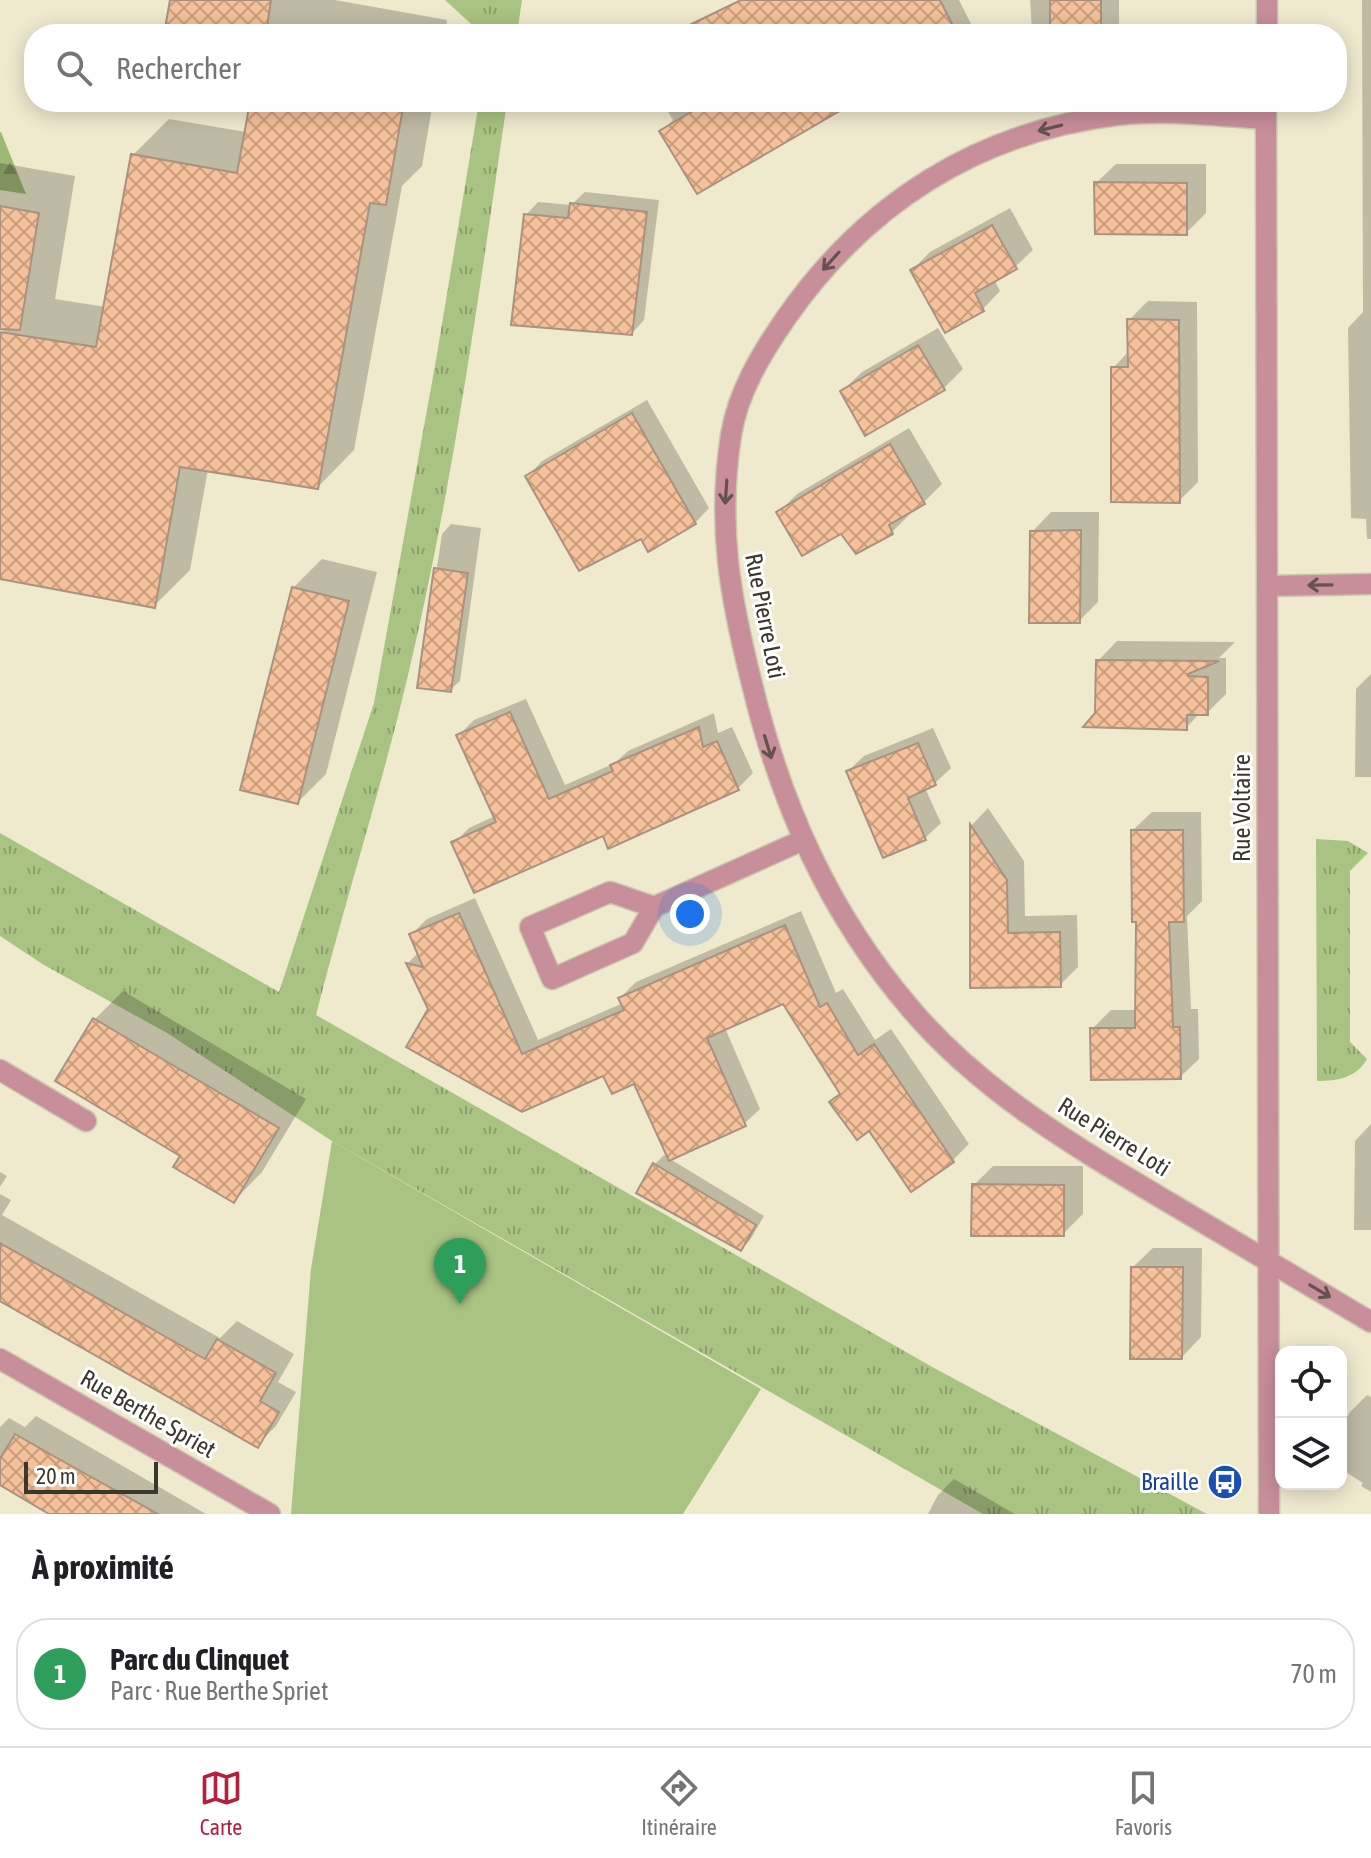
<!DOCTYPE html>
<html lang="fr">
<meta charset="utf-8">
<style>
:root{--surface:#fff;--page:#f2f2f2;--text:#202124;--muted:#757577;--line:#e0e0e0;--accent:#b4213f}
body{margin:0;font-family:"Asap Condensed",sans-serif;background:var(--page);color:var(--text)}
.controls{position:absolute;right:24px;bottom:24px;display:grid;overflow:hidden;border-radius:16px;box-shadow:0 4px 20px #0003}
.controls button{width:72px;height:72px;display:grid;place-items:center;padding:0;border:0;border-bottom:2px solid var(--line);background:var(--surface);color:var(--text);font:40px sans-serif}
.scale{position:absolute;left:24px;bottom:20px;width:134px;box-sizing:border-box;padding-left:8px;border:4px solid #3a382d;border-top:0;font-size:22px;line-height:28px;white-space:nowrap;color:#3a382d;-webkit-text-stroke:6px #fff;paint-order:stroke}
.you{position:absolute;left:690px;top:914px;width:28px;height:28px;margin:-20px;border:6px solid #fff;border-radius:50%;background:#1a73e8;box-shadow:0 0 0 12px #1a73e833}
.badge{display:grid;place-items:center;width:52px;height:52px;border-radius:50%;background:var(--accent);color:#fff;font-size:26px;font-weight:700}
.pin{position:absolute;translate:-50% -66px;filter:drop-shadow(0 2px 4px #0008)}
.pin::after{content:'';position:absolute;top:42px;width:28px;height:24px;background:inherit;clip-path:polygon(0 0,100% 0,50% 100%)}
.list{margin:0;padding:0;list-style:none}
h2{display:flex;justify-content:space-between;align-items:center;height:104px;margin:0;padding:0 32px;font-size:34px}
h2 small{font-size:26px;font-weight:400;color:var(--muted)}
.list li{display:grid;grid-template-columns:52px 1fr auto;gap:24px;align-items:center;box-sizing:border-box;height:112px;margin:0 16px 16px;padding:0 16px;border:2px solid var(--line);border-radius:32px}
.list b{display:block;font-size:30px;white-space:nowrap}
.list p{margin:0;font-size:26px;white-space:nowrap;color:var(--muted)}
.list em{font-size:26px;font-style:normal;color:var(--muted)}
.icon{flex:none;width:44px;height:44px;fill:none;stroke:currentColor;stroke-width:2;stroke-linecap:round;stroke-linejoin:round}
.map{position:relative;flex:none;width:1371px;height:1514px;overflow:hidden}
.search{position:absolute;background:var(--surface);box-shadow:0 4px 20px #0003;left:24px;right:24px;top:24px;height:88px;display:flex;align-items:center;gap:20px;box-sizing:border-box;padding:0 28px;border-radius:32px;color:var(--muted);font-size:30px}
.sheet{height:232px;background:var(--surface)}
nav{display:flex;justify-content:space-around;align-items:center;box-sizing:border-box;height:112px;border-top:2px solid var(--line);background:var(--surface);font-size:22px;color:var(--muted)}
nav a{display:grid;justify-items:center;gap:4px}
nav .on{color:var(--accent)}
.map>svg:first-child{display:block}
.grass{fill:url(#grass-tufts)}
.forest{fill:url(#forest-firs)}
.park{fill:#a9c382}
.shadow{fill:#0003}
.building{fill:url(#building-cross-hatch);stroke:#a99281;stroke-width:2}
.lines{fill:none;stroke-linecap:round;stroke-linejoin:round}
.lane-casing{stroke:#cbc6ae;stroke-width:23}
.street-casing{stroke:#cbc6ae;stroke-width:23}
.lane{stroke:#c88e9a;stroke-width:20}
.street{stroke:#c88e9a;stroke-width:20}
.oneway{stroke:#65524e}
.labels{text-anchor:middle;stroke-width:6;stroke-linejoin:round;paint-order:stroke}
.street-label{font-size:24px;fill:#3a382d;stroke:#fff}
.transit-label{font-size:24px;fill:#164399;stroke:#fff;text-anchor:end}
</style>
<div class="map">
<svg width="1371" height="1514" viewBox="0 0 1371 1514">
<defs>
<pattern id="grass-tufts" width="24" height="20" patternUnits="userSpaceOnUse" patternTransform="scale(2)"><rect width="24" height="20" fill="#a9c382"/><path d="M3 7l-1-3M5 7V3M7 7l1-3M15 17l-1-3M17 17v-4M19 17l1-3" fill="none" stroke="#8b9f6b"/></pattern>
<pattern id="forest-firs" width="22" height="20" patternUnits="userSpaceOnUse" patternTransform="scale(2)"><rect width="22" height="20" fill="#9eb973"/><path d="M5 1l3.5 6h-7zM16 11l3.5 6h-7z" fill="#82975f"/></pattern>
<pattern id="building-cross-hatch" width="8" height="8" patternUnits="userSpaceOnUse" patternTransform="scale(2)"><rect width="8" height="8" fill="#f6c19a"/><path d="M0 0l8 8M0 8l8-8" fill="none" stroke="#c89e7e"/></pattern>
</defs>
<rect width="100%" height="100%" fill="#efe9ce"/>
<g class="grass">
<polygon points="445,0 522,0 517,34 482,34"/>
<path d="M479,102h28c-28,191 -54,385 -99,573 -27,115 -63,226 -92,340l618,353 273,146h-224l-651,-373 -165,-108 -123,-68 -44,-29v-103l279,159 95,-289 62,-343z"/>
<path d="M1316,839l32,2 20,12 -18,18v171l17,17c-11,19 -29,22 -50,22z"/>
</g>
<polygon class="forest" points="0,132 1,132 26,194 0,190"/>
<polygon class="park" points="332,1141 761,1389 683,1514 291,1514 311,1269"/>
<g class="shadow">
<polygon points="172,0 335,0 447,20 445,34 166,34"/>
<polygon points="754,0 959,0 976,34 696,34"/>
<polygon points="1030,0 1119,0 1119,34 1052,34 1052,29 1032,29"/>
<polygon points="1362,0 1371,0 1371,539 1367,539 1366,519 1351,518 1348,328 1363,312"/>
<polygon points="252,102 433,102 422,166 402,186 354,450 318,487 208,469 190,570 154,606 0,577 0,353 4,331 0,330 0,163 75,176 55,299 106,307 133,155 169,119 246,132"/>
<polygon points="662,102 852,102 662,131 673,120"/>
<polygon points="1116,164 1206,164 1206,213 1186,233 1096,183"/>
<polygon points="585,192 659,200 644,320 632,333 526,215 538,202 571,205"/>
<polygon points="1010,208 1033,250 1015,267 994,279 1000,291 983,309 912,270 930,252"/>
<polygon points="1148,301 1197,302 1198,482 1179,501 1113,368 1129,351 1129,320"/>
<polygon points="938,328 963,369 943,389 842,391 862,372"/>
<polygon points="647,400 709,508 695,523 641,537 528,476 542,461"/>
<polygon points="909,428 942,484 924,502 909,511 910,514 892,532 856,552 841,531 779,512 797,494"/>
<polygon points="1051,512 1099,512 1098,602 1079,621 1032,532"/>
<polygon points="451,524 481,528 460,681 450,690 419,686 442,534"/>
<polygon points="322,559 377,572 326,774 298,802 293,588"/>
<polygon points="1117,641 1235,642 1219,658 1226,658 1226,694 1207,713 1200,713 1186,728 1097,714 1098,661"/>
<polygon points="1371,674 1371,797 1371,777 1355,777 1356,689"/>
<polygon points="526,699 565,785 615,763 628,751 714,713 718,733 732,727 753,773 738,788 604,833 454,843 469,828 495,816 459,735 474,720"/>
<polygon points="933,728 951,768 935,783 925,788 941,823 925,838 848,771 864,756"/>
<polygon points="988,808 1024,861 1025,916 1077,915 1078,967 1060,985 972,986 972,825"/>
<polygon points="1152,812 1201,812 1202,901 1187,916 1191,1009 1198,1009 1199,1059 1180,1077 1092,1029 1111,1010 1137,1010 1138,920 1133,830"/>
<polygon points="475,898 538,1040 623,1003 620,998 636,982 801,911 836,993 843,989 875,1040 891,1029 969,1144 953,1160 912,1189 842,1092 784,1002 725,1028 760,1109 744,1124 670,1159 764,1216 750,1240 741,1249 655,1164 664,1155 670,1158 635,1082 604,1074 523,1110 430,1009 408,963 419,952 411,935 427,919"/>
<polygon points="123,991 306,1099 262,1172 234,1201 183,1155 94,1020"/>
<polygon points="1371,1124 1371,1230 1354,1230 1355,1141"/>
<polygon points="993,1166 1083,1166 1083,1214 1063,1234 974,1185"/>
<polygon points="0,1172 7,1176 0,1187"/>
<polygon points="0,1194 11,1200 2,1215 220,1338 237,1321 294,1354 278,1382 296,1392 276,1426 257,1445 0,1299"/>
<polygon points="1153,1248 1202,1248 1201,1337 1182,1357 1133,1267"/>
<polygon points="1367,1395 1371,1397 1371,1492 1361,1486 1363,1483 1341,1469 1341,1427 1350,1412"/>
<polygon points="36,1416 206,1514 53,1514 0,1483 0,1427 9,1418 25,1427"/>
<polygon points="954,1479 1015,1514 928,1514 938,1495"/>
</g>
<g class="building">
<polygon points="170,0 271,0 266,34 164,34"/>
<polygon points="741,0 940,0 957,34 671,34"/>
<rect x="1050" y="0" width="51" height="34"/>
<polygon points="250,102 404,102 386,205 370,203 318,489 180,467 155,608 0,579 0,332 96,347 131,154 237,173"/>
<polygon points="708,102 855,102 697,194 659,131"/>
<polygon points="1094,182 1187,183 1187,235 1095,234"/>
<polygon points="570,203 647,212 632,335 511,325 524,214 568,218"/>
<polygon points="0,206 39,213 20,330 0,329"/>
<polygon points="992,225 1017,269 975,293 984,311 945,333 910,270"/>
<polygon points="1127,319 1179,320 1180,503 1111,502 1111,367 1128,367"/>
<polygon points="918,345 945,390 865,436 840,391"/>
<polygon points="632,413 696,524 648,552 641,539 579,571 525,476"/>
<polygon points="890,444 925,504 889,525 893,534 856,554 841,534 802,556 776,512"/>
<polygon points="1081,530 1080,623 1029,623 1030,531"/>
<polygon points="434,568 468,573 451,692 417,688"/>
<polygon points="292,587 349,601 298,804 240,790"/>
<polygon points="1096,660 1219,661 1188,674 1188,676 1208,677 1208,715 1187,715 1187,730 1083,727 1095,713"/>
<polygon points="510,712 549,799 613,771 610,765 699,727 703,747 717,741 739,790 608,849 603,836 474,893 451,842 496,822 456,735"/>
<polygon points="918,743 936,785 908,798 926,840 883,858 846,771"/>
<polygon points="970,824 1007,880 1008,933 1060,932 1061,987 970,988"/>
<polygon points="1131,830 1183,830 1184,922 1169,922 1173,1027 1180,1027 1181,1079 1091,1080 1090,1028 1135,1028 1136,922 1132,922"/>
<polygon points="459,913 522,1054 624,1010 618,998 785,925 820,1007 827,1003 858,1055 874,1044 954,1162 911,1192 869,1131 857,1140 829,1102 840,1094 783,1004 707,1038 746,1126 669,1161 634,1084 612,1094 603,1076 522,1112 406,1047 428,1009 406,963 423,967 409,934"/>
<polygon points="93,1018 279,1128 234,1203 173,1167 180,1156 55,1081"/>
<polygon points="653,1163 756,1225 741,1251 636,1193"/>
<polygon points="972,1184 1064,1185 1064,1236 971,1236"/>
<polygon points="0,1243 205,1359 217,1339 276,1373 260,1401 279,1412 258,1448 0,1301"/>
<polygon points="1131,1267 1183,1267 1182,1359 1130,1359"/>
<polygon points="15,1434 57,1458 158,1514 49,1514 0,1485 0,1459"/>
</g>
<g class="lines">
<defs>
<polyline id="lane" points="0,1070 86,1121"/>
<g id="street">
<polyline points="1267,34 1267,0"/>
<polyline points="1266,102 1269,1514"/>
<path d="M1266,119c-48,-3 -100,-10 -149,-4 -139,17 -251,88 -331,203 -25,36 -48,74 -55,117 -14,91 -1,162 21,249 29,121 77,229 158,324 71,84 167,140 260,195 67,39 134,79 201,119"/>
<polyline points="1268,586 1371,584"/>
<polyline points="654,907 633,943 552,979 530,927 610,892 654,907 803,840"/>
<polyline points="0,1359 270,1514"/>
</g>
</defs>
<use href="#lane" class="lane-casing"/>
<use href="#street" class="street-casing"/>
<use href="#lane" class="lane"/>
<use href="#street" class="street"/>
</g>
<defs><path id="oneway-shaft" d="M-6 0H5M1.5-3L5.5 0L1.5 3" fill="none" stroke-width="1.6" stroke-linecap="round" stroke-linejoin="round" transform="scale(2)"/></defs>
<g class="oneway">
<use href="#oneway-shaft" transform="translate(1050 128) rotate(166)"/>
<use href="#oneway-shaft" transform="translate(831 261) rotate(132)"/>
<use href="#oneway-shaft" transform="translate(726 492) rotate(94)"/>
<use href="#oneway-shaft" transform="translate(1320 585) rotate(179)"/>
<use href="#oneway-shaft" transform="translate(768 747) rotate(73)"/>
<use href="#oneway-shaft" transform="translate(1320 1291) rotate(31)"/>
</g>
<defs>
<symbol id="bus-disc" viewBox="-11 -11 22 22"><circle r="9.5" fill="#1a4fb4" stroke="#fff"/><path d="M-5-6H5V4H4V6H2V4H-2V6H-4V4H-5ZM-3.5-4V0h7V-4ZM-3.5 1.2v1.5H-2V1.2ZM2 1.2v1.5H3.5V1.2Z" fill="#fff"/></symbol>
</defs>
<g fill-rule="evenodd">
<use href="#bus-disc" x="1205" y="1462" width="40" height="40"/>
</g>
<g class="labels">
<g class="street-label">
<text transform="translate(765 616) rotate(79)" y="8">Rue Pierre Loti</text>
<text transform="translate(1242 808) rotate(-90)" y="8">Rue Voltaire</text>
<text transform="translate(1114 1137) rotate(32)" y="8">Rue Pierre Loti</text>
<text transform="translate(148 1414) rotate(30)" y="8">Rue Berthe Spriet</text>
</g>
<g class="transit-label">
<text x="1199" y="1490">Braille</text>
</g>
</g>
</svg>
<div class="controls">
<button><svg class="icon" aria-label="locate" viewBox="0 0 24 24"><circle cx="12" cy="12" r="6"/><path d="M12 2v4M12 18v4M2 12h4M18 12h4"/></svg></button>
<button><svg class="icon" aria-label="layers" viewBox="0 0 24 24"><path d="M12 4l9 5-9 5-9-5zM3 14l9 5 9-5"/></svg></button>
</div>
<div class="scale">20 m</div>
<div class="you"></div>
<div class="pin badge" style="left:460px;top:1304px;background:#2e9e5b">1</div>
<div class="search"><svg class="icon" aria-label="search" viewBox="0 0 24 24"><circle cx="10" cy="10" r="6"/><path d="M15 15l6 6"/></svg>Rechercher</div>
</div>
<section class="sheet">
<h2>À proximité<small></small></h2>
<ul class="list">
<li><span class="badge" style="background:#2e9e5b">1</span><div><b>Parc du Clinquet</b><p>Parc · Rue Berthe Spriet</p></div><em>70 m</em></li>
</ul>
</section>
<nav>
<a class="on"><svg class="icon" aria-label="map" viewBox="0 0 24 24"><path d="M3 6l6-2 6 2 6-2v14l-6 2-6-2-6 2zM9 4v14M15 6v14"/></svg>Carte</a>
<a><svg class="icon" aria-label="directions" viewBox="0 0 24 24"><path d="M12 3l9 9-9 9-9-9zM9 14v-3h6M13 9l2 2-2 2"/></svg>Itinéraire</a>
<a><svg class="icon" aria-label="saved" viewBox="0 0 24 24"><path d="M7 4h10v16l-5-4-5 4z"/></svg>Favoris</a>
</nav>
